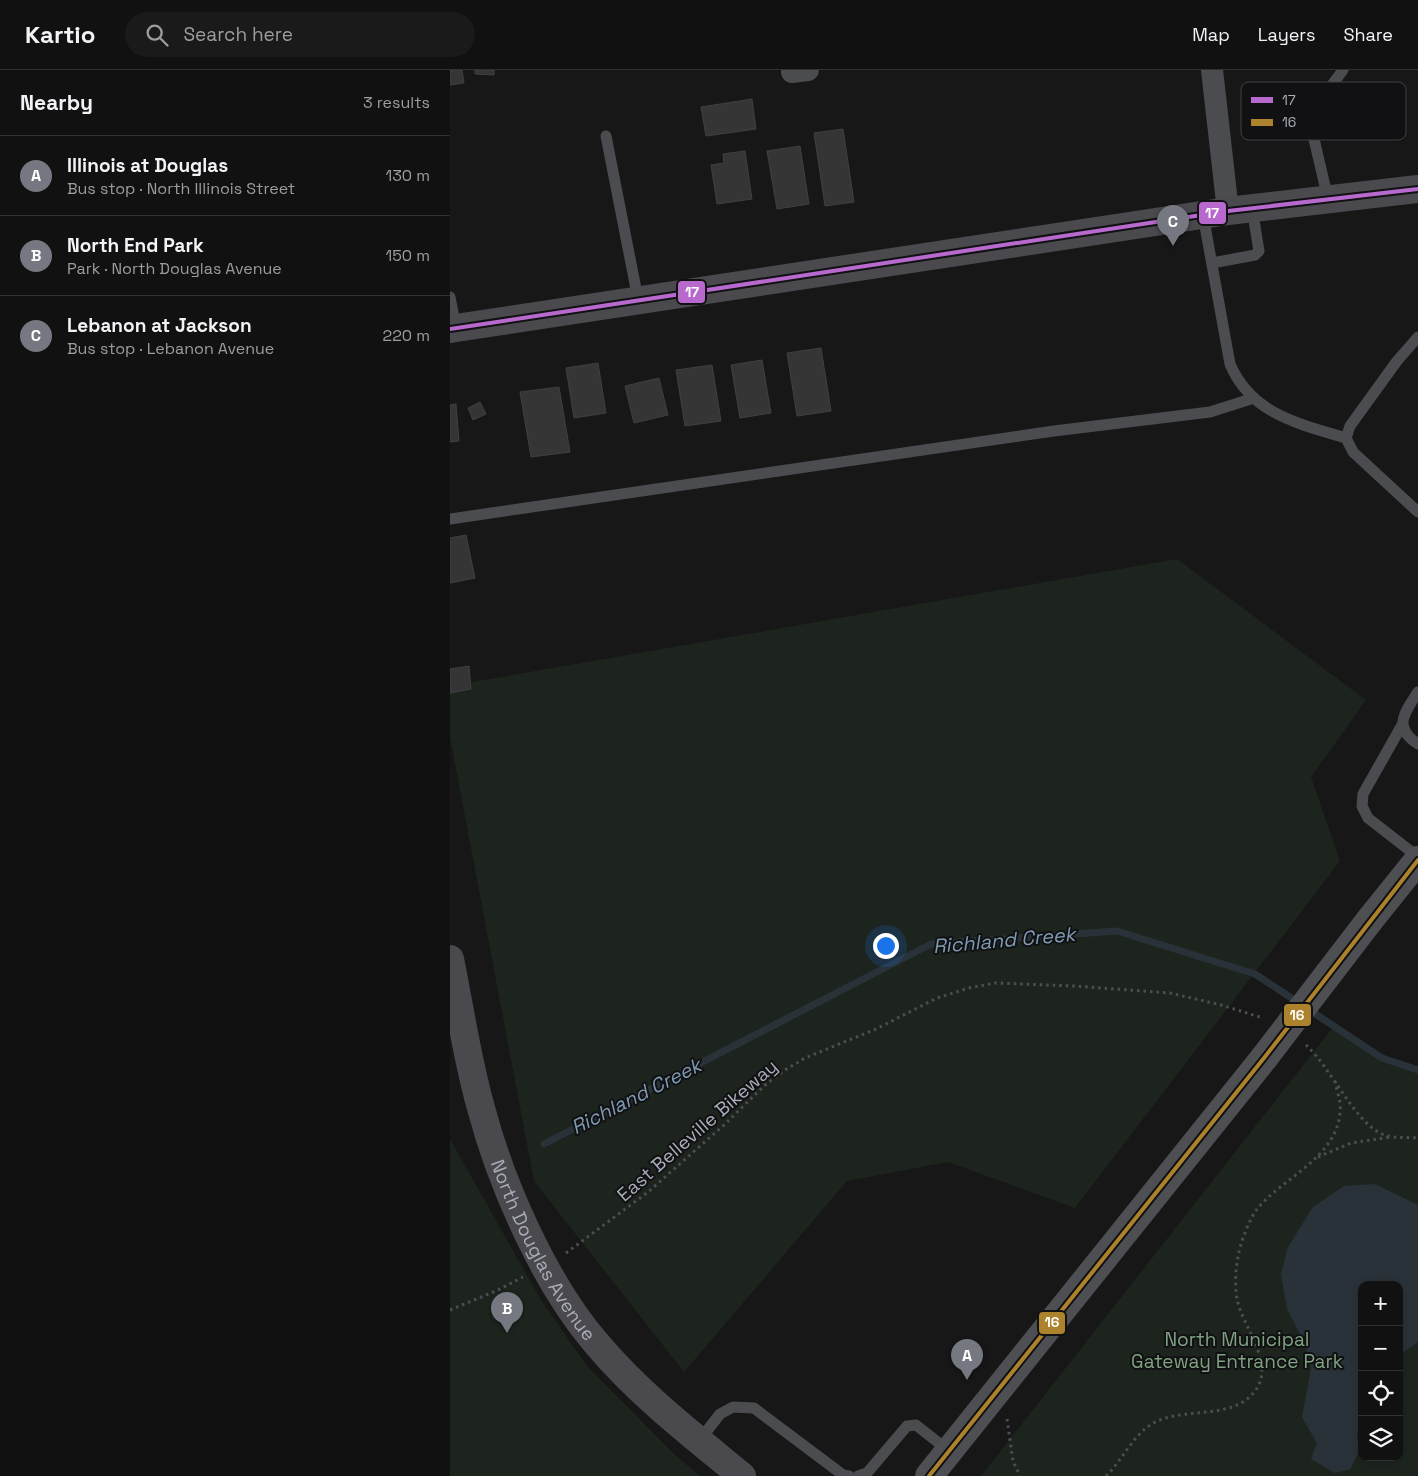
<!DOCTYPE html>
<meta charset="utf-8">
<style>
:root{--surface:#111;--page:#1a1a1a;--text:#f1f3f6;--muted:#9c9d9f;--line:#303131;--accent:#757880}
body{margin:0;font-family:"Space Grotesk",sans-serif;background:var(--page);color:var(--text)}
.controls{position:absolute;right:15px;bottom:15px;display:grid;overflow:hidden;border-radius:10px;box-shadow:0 2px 8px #0003}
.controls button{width:45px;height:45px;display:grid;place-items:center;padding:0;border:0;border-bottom:1px solid var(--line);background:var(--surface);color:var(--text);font:25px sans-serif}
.you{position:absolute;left:435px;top:875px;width:18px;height:18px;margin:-12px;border:4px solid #fff;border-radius:50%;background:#1a73e8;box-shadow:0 0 0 8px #1a73e833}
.badge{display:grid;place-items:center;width:32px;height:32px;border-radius:50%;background:var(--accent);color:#fff;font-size:16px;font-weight:700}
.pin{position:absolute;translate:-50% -41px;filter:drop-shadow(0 1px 2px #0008)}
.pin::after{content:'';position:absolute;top:26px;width:18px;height:15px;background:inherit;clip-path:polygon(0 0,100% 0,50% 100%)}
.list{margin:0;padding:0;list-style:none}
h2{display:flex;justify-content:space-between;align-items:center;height:65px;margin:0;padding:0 20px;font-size:21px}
h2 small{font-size:16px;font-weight:400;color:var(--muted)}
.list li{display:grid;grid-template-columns:32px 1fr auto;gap:15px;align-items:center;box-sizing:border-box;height:80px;padding:0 20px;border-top:1px solid var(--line)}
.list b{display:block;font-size:19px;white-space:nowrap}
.list p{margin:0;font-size:16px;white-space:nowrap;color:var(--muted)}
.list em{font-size:16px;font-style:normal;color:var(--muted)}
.icon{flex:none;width:28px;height:28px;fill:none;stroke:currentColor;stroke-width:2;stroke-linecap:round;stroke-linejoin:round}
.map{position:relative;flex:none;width:968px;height:1406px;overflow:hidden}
header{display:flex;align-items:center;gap:30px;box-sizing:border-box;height:70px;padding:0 25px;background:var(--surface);border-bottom:1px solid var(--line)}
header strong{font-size:24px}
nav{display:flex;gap:28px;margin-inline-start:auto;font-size:18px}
.search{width:350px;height:45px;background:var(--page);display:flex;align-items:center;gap:12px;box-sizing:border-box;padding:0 18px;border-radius:28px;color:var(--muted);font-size:19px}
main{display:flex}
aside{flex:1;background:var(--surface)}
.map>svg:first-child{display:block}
.green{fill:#1d241e;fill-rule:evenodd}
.water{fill:#2a3239}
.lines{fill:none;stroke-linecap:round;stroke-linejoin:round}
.stream{stroke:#2a3239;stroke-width:7}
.building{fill:#353536;stroke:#3f4043}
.path{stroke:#4d4e52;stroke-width:3;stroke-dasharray:2.5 4;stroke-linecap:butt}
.lane{stroke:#4b4c50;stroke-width:11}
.street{stroke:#4b4c50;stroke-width:22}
.secondary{stroke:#4a4a4e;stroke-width:28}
.primary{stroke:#4d4f52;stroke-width:28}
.primary-bridge{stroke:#4d4f52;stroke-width:28}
.bus-1-casing{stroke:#111113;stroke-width:8}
.bus-2-casing{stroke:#111113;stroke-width:8}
.bus-1{stroke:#b869cd;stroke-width:4}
.bus-2{stroke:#ad822d;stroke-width:4}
.labels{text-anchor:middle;stroke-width:4;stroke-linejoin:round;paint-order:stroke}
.street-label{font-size:19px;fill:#a8adb8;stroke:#111113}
.park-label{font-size:19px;fill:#7fa381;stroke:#111113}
.water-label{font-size:20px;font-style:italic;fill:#7f9bb3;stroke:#111113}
.key{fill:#111113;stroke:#3e4045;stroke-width:1}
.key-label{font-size:14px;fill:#a8adb8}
.line-badge{stroke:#111113;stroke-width:2}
.badge-label{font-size:14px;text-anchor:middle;font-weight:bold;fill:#fff}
</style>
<header>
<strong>Kartio</strong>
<div class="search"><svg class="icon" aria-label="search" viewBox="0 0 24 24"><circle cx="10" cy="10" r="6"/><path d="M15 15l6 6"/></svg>Search here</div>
<nav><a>Map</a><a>Layers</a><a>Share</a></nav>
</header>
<main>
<aside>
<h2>Nearby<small>3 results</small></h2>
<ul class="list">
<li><span class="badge">A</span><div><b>Illinois at Douglas</b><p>Bus stop · North Illinois Street</p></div><em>130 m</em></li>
<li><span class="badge">B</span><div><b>North End Park</b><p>Park · North Douglas Avenue</p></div><em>150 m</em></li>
<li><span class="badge">C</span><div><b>Lebanon at Jackson</b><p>Bus stop · Lebanon Avenue</p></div><em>220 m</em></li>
</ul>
</aside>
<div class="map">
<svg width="968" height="1406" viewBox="0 0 968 1406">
<rect width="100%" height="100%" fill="#171717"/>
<g class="green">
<polygon points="727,489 916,630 861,707 890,791 625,1138 498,1092 397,1111 234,1302 84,1111 0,667 0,616"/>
<path d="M884,956l48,32 36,12v406h-437zM912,1215h37v172h-37z"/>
<polygon points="0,1069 91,1230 137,1296 225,1385 250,1406 0,1406"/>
</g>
<polygon class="water" points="925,1114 968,1135 968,1272 949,1285 949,1215 912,1215 912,1329 907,1365 909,1382 900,1399 885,1403 861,1389 867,1373 852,1347 861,1299 855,1274 837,1239 831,1204 838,1177 863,1137 894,1116"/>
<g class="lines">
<g class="stream">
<polyline points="858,939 932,988 968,1000"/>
<polyline points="94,1074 481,874 667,861 805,904 849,933"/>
</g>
</g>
<g class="building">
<polygon points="0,0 12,0 14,13 0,15"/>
<polygon points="25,0 44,0 44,5 25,4"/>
<polygon points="302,29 306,59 256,66 251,37"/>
<polygon points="393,59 404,132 375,136 364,63"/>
<polygon points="350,76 359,134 327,139 317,81"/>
<polygon points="295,81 302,129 267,134 261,95 274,93 273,84"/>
<polygon points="371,278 381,341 347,346 337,283"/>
<polygon points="312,290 321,343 290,348 281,295"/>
<polygon points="148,293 156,343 124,348 116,298"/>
<polygon points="262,295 271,351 235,356 226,300"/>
<polygon points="209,308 218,345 184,353 175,316"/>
<polygon points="109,317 120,382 81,387 70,322"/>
<polygon points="30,332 36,344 23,350 18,338"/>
<polygon points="6,334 9,371 0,372 0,335"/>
<polygon points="16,465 25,508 0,513 0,468"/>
<polygon points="19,596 21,619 0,623 0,599"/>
</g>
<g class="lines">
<g class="path">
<path d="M856,975c25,23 47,74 74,88 12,6 25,4 38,5"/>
<polyline points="868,1087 901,1073 941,1067"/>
<polyline points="116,1183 198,1122 274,1055 315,1015 335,1000 355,988 426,959 487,928 519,918 545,913 624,916 720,923 771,935 813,948"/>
<polyline points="0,1240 48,1220 73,1207"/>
<polyline points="557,1349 563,1391 570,1406"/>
<path d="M656,1406c19,-18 28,-46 54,-56 30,-12 74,-1 95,-29 21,-27 -12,-63 -18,-92 -3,-18 -1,-37 4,-55 4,-12 9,-25 16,-35 27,-33 87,-54 83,-106 -1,-7 -4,-15 -5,-22"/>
</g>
<g class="lane">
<polyline points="156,66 188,229"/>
<polyline points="878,129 864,69 876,23 893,0"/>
<path d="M753,145l27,149c21,50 69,60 116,74"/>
<polyline points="762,193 805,185 809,181 802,138"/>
<polyline points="0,227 6,258"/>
<polyline points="968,267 947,291 900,356 896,368 903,382 968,442"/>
<polyline points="0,449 604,361 760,342 804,328"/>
<path d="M968,622c-13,20 -26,35 0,52"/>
<polyline points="952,655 913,724 912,736 918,748 968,787"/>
<polyline points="249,1371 270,1344 283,1337 304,1338 393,1405 399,1406"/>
<polyline points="408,1406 417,1403 457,1356 466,1355 499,1381"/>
</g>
<g class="street">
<polyline points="762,0 778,141"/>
<polyline points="342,2 358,0"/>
</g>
<g class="secondary">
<polyline points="0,259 778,141 968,119"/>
<path id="s1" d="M0,889c10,49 17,100 31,149 20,76 64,176 116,236 42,50 95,91 145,132"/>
</g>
<g class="primary">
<polyline points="919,851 968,790"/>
<polyline points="479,1406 814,988"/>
</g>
<polyline class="primary-bridge" points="814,988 919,851"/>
<defs>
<polyline id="bus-1" points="0,259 778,141 968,119"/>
<polyline id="bus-2" points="479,1406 814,988 968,790"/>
</defs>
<use href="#bus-1" class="bus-1-casing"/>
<use href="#bus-2" class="bus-2-casing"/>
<use href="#bus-1" class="bus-1"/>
<use href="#bus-2" class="bus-2"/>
</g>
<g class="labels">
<g class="street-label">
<text transform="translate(247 1060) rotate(-41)" y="7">East Belleville Bikeway</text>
<text dy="7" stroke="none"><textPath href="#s1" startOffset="308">North Douglas Avenue</textPath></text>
</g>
<g class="park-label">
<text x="787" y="1276">North Municipal<tspan x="787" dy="22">Gateway Entrance Park</tspan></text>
</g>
<g class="water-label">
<text transform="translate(554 870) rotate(-5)" y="7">Richland Creek</text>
<text transform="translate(186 1026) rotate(-27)" y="7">Richland Creek</text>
</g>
</g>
<rect x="791" y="12" width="165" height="58" rx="8" class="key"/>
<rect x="801" y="27" width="22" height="6" fill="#b869cd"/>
<rect x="801" y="49" width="22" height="7" fill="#ad822d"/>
<g class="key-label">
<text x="832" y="35">17</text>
<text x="832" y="57">16</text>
</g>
<g class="line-badge">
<rect x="748" y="131" width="29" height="24" rx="5" fill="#b869cd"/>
<rect x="227" y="210" width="29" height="24" rx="5" fill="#b869cd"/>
<rect x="833" y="933" width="29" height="24" rx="5" fill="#ad822d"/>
<rect x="588" y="1241" width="28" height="24" rx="5" fill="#ad822d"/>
</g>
<g class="badge-label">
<text x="762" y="148">17</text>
<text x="242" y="227">17</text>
<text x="847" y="950">16</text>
<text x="602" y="1257">16</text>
</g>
</svg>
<div class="controls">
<button>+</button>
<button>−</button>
<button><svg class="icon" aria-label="locate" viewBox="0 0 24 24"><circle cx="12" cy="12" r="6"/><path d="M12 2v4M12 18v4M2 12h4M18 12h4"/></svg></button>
<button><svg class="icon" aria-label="layers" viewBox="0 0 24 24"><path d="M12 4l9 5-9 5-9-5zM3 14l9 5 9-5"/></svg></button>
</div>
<div class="you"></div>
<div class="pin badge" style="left:517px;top:1310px">A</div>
<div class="pin badge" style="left:57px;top:1263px">B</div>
<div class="pin badge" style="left:723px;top:176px">C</div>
</div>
</main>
